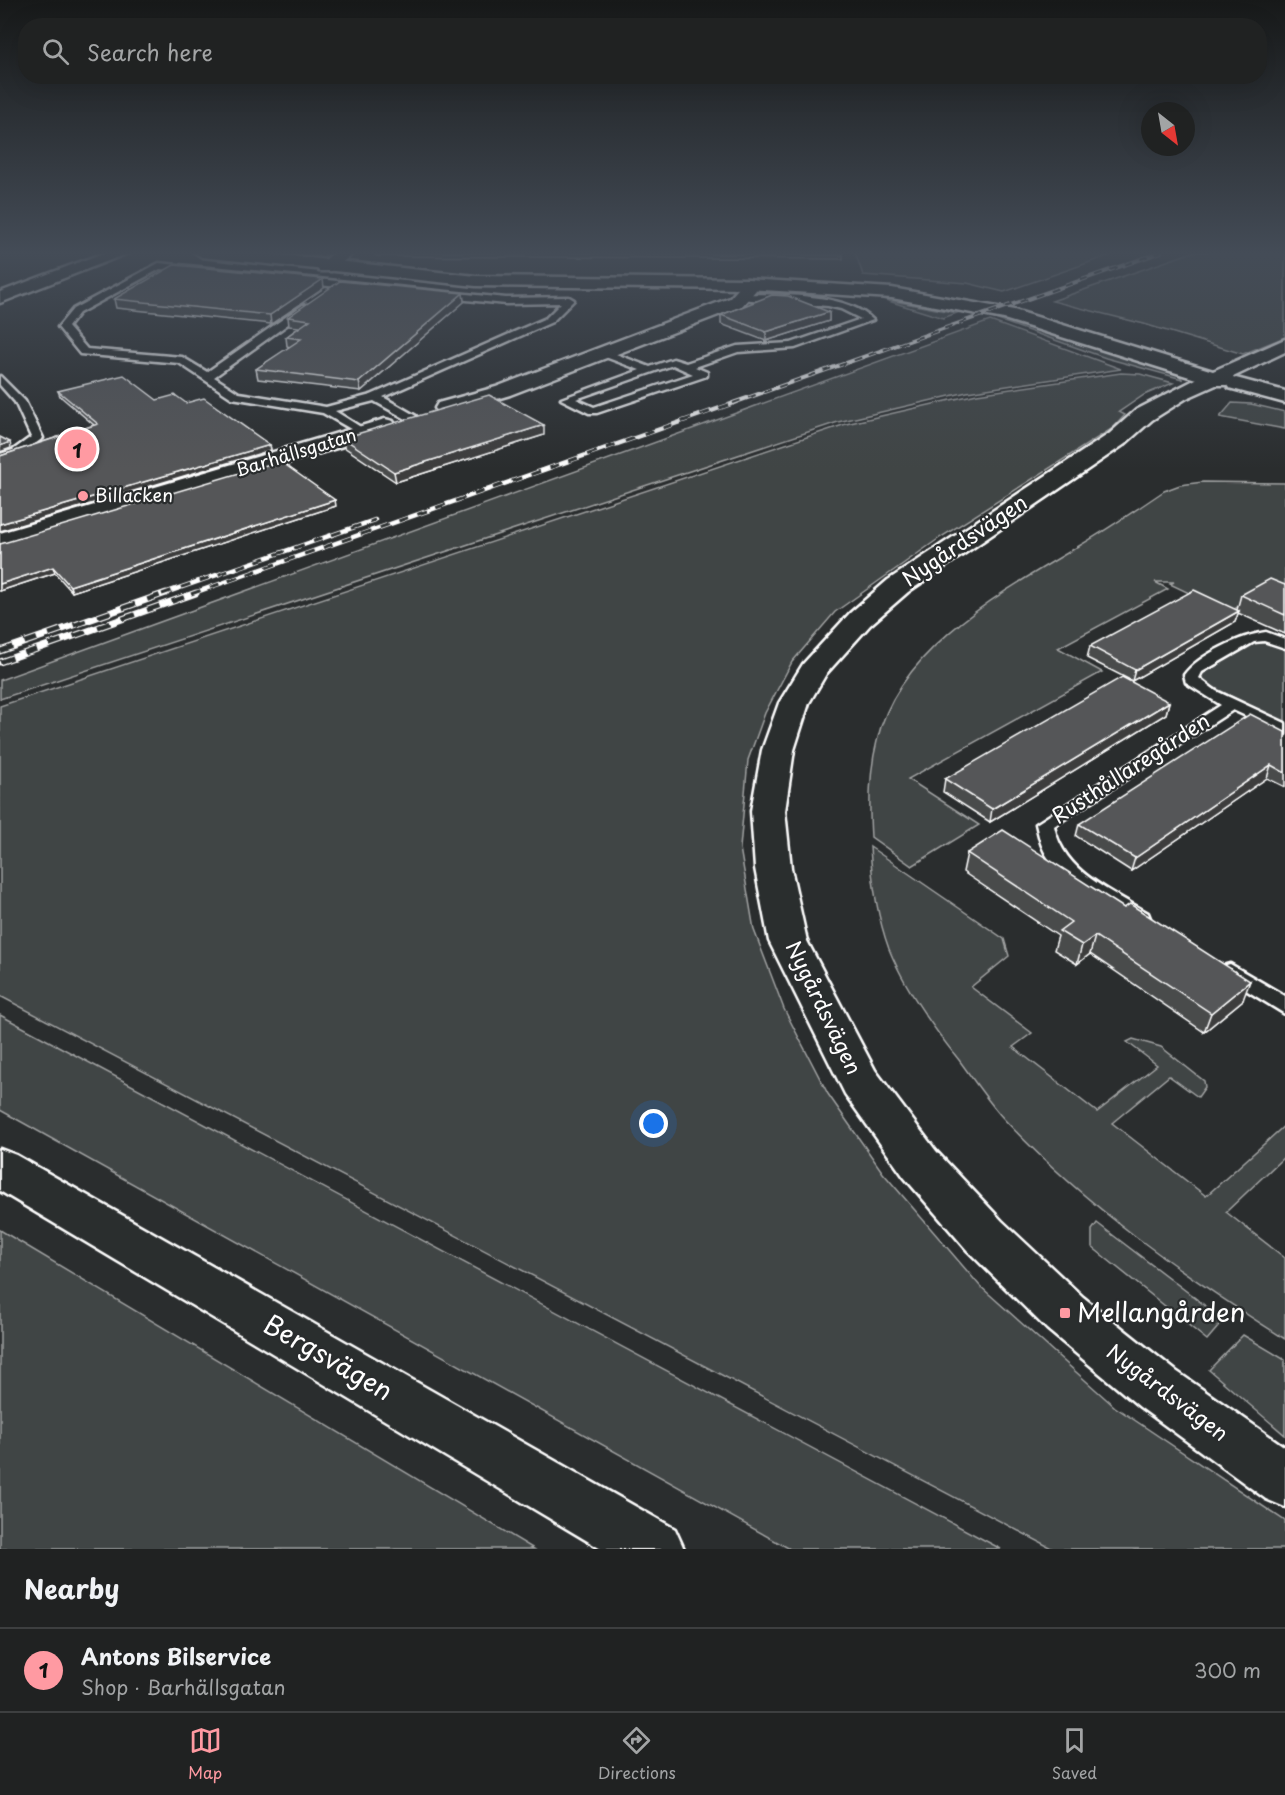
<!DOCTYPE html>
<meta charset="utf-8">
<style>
:root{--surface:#202222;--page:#2d2f2f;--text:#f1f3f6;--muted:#a2a4a5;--line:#3d3f40;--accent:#ff9aa2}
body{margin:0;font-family:"Playpen Sans",sans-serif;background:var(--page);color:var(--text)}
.compass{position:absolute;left:1141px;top:102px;width:54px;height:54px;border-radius:50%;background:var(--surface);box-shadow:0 6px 24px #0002;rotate:149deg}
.you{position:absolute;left:654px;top:1124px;width:21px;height:21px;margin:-15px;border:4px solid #fff;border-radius:50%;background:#1a73e8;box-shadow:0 0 0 9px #1a73e833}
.badge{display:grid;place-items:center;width:39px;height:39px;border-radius:50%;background:var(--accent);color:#111;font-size:20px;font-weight:700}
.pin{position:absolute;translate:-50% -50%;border:3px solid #fff;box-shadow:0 2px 6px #0006}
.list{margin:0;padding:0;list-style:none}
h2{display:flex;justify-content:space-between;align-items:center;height:78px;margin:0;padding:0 24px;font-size:26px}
h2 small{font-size:20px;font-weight:400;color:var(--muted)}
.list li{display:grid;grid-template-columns:39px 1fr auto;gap:18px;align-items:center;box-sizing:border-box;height:84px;padding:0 24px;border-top:2px solid var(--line)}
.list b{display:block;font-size:22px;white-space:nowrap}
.list p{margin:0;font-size:20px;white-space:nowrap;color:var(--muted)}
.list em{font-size:20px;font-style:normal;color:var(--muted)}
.icon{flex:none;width:33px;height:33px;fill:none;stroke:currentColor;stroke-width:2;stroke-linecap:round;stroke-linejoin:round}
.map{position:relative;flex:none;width:1285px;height:1549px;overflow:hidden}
.search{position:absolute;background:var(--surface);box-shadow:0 6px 24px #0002;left:18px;right:18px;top:18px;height:66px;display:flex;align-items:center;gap:15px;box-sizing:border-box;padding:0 21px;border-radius:24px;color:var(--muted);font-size:22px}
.sheet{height:162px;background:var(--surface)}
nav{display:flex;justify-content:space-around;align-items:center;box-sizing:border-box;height:84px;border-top:2px solid var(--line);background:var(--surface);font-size:16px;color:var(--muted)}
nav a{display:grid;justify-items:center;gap:3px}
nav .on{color:var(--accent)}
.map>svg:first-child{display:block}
.green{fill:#414445;stroke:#a0a2a2;stroke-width:1.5}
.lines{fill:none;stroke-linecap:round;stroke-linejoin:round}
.service-casing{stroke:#fff;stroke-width:5}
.minor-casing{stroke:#fff;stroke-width:5}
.tertiary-casing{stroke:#fff;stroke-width:5}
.secondary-casing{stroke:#fff;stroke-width:5}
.service{fill:#2a2d2e;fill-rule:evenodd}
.minor{fill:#2a2d2e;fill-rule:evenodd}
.tertiary{fill:#2a2d2e;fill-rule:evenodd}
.secondary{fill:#2a2d2e;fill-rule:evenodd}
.rail-far2-casing{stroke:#fff;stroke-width:4}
.rail-far1-casing{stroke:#fff;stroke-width:4.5}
.rail-casing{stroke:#fff;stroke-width:7}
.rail-far2{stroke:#2a2d2e;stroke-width:2;stroke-dasharray:8;stroke-linecap:butt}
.rail-far1{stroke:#2a2d2e;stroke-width:3;stroke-dasharray:10;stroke-linecap:butt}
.rail{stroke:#2a2d2e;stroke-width:4.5;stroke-dasharray:13;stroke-linecap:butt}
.wall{fill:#494b4c;stroke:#fff;stroke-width:1.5}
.shaded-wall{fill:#3c3d3e;stroke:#fff;stroke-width:1.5}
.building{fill:#555758;stroke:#fff;stroke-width:1.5}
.poi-dot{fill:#ff9aa2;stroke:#2a2d2e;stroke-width:2}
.labels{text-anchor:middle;stroke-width:4.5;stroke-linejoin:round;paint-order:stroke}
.far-street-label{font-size:18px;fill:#fff;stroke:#2a2d2e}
.far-poi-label{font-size:18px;fill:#fff;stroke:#2a2d2e;text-anchor:start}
.street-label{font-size:21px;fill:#fff;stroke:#2a2d2e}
.near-poi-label{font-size:26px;fill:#fff;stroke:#2a2d2e;text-anchor:start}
.near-street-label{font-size:26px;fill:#fff;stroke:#2a2d2e}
</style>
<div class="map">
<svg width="1285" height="1549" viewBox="0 0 1285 1549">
<rect width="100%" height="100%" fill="#2a2d2e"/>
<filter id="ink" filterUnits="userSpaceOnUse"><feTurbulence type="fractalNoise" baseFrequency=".0167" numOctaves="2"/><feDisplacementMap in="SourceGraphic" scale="12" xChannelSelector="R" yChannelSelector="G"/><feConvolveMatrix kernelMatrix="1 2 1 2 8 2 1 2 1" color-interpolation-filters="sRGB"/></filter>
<g filter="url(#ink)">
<g class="green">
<polygon points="855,252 1119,252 1004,292 967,283 863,275"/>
<polygon points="1193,252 1285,252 1285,337 1243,354 1144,324 1052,301"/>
<polygon points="882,299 957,313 943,318"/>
<polygon points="1003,317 1178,373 1182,379 1106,358 995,319"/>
<polygon points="990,321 1121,369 967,392 838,422 0,699 0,680"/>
<polygon points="1121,373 1140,374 1173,383 1144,395 1119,412 1125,415 1113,428 941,537 835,612 792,662 765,713 748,760 740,848 754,930 784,1009 828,1094 883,1173 980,1286 1115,1407 1285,1521 1285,1549 1053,1549 0,996 0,706 846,424 977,394"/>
<polygon points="1232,403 1251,404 1285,412 1285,429 1220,417"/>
<path d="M1203,482l82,1v120l-23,-10 -33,19 -59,-28 4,-2h-19l13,7 -110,59 44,24 -194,107 71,46 -67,41 -41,-29c-2,-33 -2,-64 6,-96 21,-93 127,-150 202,-195 29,-17 57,-36 85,-55l16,-6z"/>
<polygon points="1261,642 1272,643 1285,648 1285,723 1211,686 1200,676 1202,672 1248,645"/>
<path d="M870,847l134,92 5,17 -38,31 61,46 -19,14 84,65 60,-47 -30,-23 6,-3 28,8 43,34 1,6 -7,10 -29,-21 -57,47 94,73 79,-71v31l-59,56 59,46v81c-101,-64 -200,-133 -282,-221 -16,-18 -30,-39 -44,-58 -25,-31 -55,-74 -70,-111 -12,-33 -17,-67 -19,-102z"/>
<polygon points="0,1015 1001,1549 790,1549 0,1110"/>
<polygon points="1097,1223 1224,1320 1207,1340 1092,1247 1092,1230"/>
<polygon points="0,1230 534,1549 0,1549"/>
<polygon points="1243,1335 1285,1360 1285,1435 1209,1370"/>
</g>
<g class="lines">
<defs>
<g id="service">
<path d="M159,263l347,35 63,-1 5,3 -22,22 -169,75 33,19v4h-8l-34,-19 -39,10 32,20v4l-4,1 -40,-23 -91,-15 -53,-35 -99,-9 -22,-27 15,-18zM160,269l346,35 55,-1 -15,15 -175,77 -45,12 -87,-14 -25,-16 95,-68v-4h-6l-96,67 -25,-15 -95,-8 -19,-22 11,-14z"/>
<path d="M742,294c36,1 104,-2 131,26l-78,28 -57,4 -43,15 12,5v4l-110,37h-8l-28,-14 79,-29 -40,-15v-4h8l42,16 23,-8 13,4 51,-17 54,-3 70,-24 -20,-10 -13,-3 -89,-7 -2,-2zM673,365l20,9 -99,33 -18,-8z"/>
<polygon points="0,376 25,401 43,438 21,454 0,461 0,454 13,450 31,437 15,402 0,385"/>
<path d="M1266,632l19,7v9l-21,-7 -10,1 -52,30 -3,6 17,13 69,32v11l-52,-24 -179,116c9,46 57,65 94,87l2,5 -2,5c-21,6 -87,-46 -99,-64 -8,-11 -10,-23 -13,-35l185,-119 -35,-22 -2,-8c14,-20 58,-40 82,-43z"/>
<polygon points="1230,964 1285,996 1285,1014 1223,976 1220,971 1223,966"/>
</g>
<g id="minor">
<polygon points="335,252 355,252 331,271 319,271 316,267"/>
<polygon points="747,279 753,280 756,290 742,306 510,395 446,414 438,413 435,408 438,403 496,387 730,298 738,289 741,280"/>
<polygon points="1236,378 1285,391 1285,403 1229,388 1226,384 1229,380"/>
<polygon points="385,419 393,421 396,426 393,431 0,549 0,533"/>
</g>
<polygon id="tertiary" points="194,252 255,252 476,276 747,279 892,288 1014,310 1213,371 1285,339 1285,352 1233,377 1235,381 1232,385 1216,385 1187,398 1152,420 1125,444 908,592 870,625 826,674 809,703 794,750 785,811 791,868 807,941 875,1070 936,1151 1002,1221 1083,1297 1176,1371 1285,1447 1285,1507 1266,1499 1140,1407 1047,1329 968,1251 904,1177 845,1094 769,941 755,868 751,811 762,750 779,703 803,664 850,613 888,580 1109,434 1136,410 1196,379 1004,319 892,298 747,289 476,286 202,257"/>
<g id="secondary">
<polygon points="106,252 131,252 0,303 0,292"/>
<polygon points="0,1149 16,1155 675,1529 684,1549 601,1549 0,1191"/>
</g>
</defs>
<use href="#service" class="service-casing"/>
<use href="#minor" class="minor-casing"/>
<use href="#tertiary" class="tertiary-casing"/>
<use href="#secondary" class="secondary-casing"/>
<use href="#service" class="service"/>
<use href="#minor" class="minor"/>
<use href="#tertiary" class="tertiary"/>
<use href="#secondary" class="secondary"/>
<defs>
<polyline id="rail-far2" points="733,403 1161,252"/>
<g id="rail-far1">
<polyline points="162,594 375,520"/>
<polyline points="191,594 737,402"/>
</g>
<g id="rail">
<polyline points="0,651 166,593"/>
<polyline points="0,662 196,593"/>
</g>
</defs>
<use href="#rail-far2" class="rail-far2-casing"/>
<use href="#rail-far1" class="rail-far1-casing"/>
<use href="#rail" class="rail-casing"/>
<use href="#rail-far2" class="rail-far2"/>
<use href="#rail-far1" class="rail-far1"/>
<use href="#rail" class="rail"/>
</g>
<g class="wall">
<polygon points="280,252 333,252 325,257"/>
<polygon points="375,252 842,252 843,255 843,259 376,256"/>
<polygon points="324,288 271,324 116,308 114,299"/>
<polygon points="463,293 464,302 361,391 258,379 256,369 290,347 287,346 286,337 299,327 289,326 288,317"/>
<polygon points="829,312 829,321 766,341 721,324 721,315"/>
<polygon points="58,391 186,403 270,445 271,450 0,531 0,456 94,425 60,396"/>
<polygon points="544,435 396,482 344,447 343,438"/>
<polygon points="336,506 72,592 55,573 0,591 0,544"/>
<polygon points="1285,585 1285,634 1238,613 1235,622 1132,681 1087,658 1090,646 1237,610 1241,595"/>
<polygon points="1169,702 1166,714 990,822 943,792 945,779"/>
<polygon points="1285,732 1285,787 1267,778 1131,871 1076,836 1079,824"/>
<polygon points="967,853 1243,1000 1204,1032 1090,954 1077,964 1054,950 1058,936 963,872"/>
</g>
<g class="shaded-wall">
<polygon points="324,252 333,252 325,257"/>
<polygon points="323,279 324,288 271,324 270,315"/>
<polygon points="463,293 464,302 361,391 359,382"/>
<polygon points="829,312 829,321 766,341 766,332"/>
<polygon points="544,425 544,435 396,482 394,472"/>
<polygon points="10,442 11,448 0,452 0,446"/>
<polygon points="270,445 271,450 0,531 0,524"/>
<polygon points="335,500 336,506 72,592 70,586"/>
<polygon points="53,567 55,573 0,591 0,584"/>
<polygon points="1239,611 1235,622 1132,681 1135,670"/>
<polygon points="1169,702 1166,714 990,822 992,809"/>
<polygon points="1271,765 1267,778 1131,871 1135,858"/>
<polygon points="1095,936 1090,954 1077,964 1082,945"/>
<polygon points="1250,981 1243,1000 1204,1032 1211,1013"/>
</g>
<g class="building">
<polygon points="491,252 842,252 843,255"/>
<polygon points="174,265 323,279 270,315 114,299"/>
<polygon points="340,281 463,293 359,382 256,369 301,339 286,337 310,320 288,317"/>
<polygon points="772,295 788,296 829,312 766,332 721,315"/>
<polygon points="124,375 157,400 175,395 186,403 204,398 270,445 0,524 0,456 98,424 58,391"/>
<polygon points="489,395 544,425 394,472 343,438"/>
<polygon points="0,437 10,442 0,446"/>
<polygon points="280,461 335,500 70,586 53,567 0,584 0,544"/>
<polygon points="1270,579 1285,585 1285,615 1241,595"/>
<polygon points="1194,590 1239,611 1135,670 1090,646"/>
<polygon points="1122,677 1169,702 992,809 945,779"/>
<polygon points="1250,714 1285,732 1285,773 1271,765 1135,858 1079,824"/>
<polygon points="1003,830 1124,908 1130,904 1250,981 1211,1013 1095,936 1082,945 1059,931 1071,922 967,853"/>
</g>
</g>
<linearGradient id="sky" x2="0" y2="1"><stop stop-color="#171919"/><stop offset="0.54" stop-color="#444c57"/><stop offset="1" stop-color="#444c57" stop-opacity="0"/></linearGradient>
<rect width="1285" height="469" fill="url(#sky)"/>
<g class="poi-dot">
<circle cx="83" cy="496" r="6"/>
<rect x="1059" y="1307" width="12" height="12" rx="3"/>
</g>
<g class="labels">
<g class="far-street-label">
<text transform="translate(296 453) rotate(-17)" y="6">Barhällsgatan</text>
</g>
<g class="far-poi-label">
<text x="95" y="502">Billacken</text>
</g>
<g class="street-label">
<text transform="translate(965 541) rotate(-34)" y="7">Nygårdsvägen</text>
<text transform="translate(1131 769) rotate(-33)" y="7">Rusthållaregården</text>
<text transform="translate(823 1008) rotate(64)" y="7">Nygårdsvägen</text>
<text transform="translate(1167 1393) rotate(37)" y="7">Nygårdsvägen</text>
</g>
<g class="near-poi-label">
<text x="1077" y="1322">Mellangården</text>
</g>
<g class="near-street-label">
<text transform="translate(328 1358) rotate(30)" y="9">Bergsvägen</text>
</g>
</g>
</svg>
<svg class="compass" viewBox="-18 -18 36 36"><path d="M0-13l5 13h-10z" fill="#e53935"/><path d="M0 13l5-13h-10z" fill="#a2a4a5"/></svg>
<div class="you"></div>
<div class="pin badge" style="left:77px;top:449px">1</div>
<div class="search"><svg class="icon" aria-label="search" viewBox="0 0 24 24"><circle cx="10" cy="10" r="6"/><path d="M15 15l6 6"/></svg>Search here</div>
</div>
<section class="sheet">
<h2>Nearby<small></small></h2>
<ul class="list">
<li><span class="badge">1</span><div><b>Antons Bilservice</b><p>Shop · Barhällsgatan</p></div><em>300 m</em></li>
</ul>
</section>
<nav>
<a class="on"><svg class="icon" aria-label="map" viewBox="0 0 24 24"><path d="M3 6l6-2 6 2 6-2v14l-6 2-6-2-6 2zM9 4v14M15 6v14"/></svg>Map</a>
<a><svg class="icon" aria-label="directions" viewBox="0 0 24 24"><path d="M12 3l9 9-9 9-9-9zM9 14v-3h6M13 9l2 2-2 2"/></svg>Directions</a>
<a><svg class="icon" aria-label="saved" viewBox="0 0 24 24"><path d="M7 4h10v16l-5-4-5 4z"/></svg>Saved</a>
</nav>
